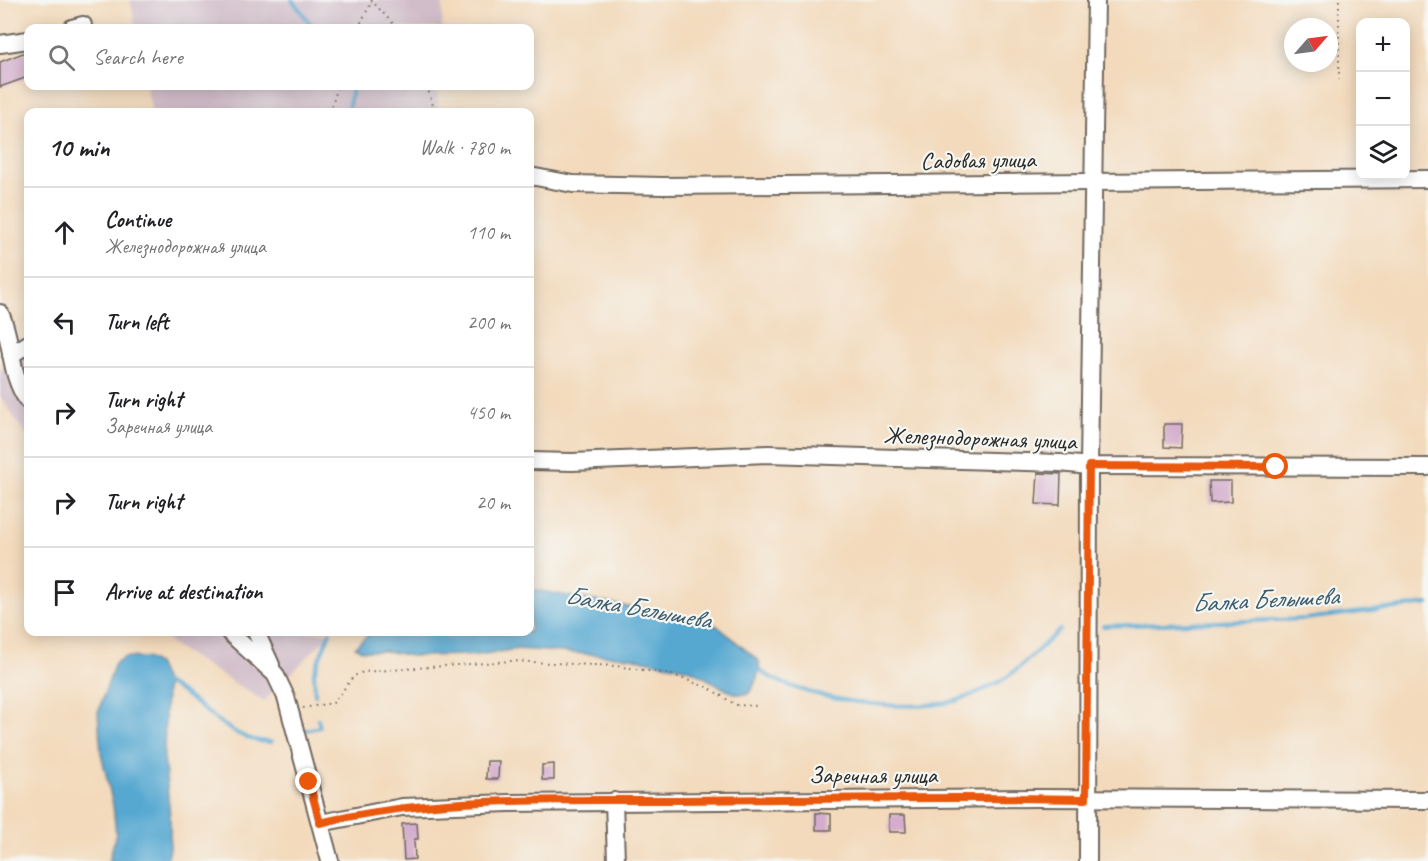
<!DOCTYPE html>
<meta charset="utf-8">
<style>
:root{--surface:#fff;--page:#f2f2f2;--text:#202124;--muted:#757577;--line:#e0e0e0}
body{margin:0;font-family:Caveat,sans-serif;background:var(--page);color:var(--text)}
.controls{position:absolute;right:18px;top:18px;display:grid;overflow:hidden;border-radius:12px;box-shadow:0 3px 15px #0003}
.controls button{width:54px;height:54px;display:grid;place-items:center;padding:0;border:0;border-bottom:2px solid var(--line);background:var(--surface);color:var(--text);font:30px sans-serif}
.compass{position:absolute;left:1284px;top:18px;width:54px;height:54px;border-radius:50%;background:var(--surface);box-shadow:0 3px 15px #0003;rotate:62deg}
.stop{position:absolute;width:18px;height:18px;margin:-14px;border:4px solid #ea580c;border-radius:50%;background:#fff}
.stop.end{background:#ea580c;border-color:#fff;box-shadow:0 2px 6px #0008}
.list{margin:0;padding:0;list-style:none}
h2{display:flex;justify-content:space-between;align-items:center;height:78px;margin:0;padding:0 24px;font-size:26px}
h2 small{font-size:20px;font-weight:400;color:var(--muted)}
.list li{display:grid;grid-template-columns:39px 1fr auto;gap:18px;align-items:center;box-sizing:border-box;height:90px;padding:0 24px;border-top:2px solid var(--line)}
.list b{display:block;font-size:22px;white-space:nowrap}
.list p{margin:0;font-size:20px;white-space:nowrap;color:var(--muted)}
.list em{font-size:20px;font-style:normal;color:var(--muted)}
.icon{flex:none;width:33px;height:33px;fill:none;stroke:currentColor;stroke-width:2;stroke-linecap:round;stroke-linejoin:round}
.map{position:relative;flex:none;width:1428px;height:861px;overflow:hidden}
.search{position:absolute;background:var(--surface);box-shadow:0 3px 15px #0003;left:24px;top:24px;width:510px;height:66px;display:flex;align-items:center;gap:15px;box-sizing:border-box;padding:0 21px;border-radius:12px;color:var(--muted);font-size:22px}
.panel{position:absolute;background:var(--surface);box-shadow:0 3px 15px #0003;left:24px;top:108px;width:510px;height:528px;border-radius:12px}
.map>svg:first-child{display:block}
.industrial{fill:#d1bdc9}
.water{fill:#56a8d1;stroke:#406a7e;stroke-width:1.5}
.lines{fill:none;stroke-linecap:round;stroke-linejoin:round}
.stream{stroke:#56a8d1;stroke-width:4}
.building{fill:#d4adce}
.minor-casing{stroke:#71685e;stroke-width:20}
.path{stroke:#71685e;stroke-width:2;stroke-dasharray:1.5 4.5;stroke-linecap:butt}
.minor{stroke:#fff;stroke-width:16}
.route{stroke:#ea580c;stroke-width:8}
.labels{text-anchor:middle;stroke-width:4.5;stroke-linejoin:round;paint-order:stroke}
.street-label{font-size:24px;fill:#2b2b2b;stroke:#f6f6f2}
.water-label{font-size:26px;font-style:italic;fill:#3c5d6d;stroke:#f6f6f2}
</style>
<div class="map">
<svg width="1428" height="861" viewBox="0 0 1428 861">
<rect width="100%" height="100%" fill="#f6f6f2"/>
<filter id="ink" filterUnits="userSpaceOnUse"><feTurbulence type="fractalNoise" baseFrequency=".0167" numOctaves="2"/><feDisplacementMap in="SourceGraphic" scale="12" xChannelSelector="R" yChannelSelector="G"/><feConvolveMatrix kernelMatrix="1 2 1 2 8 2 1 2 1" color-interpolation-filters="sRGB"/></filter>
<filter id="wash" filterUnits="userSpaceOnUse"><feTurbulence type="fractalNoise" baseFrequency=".008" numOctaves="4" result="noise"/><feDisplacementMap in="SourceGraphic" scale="24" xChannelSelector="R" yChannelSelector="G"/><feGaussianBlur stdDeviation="1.35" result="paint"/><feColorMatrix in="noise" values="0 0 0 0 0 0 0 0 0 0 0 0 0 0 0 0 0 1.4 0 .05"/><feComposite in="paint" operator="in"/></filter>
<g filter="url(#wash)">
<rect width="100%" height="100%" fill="#f3dabc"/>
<g class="industrial">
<polygon points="130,0 443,0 442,28 136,28"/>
<polygon points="146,86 439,86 437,112 152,112"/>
<polygon points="28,339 28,438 0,396 0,371"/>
<polygon points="162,632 332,632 264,701 171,644"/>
</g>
<g class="water">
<path d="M530,589l176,32 11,5 42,35c2,10 -4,25 -11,33h-11l-10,-4 -37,-21 -60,-12 -112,-8 -41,6 -66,1 -25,-5h-22l-9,-4 16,-15h159z"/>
<polygon points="125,657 147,658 157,664 166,684 164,756 170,816 170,849 167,861 109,861 116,834 113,805 101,753 98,712 115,663"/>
</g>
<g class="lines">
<g class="stream">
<polyline points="292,0 314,28"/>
<polyline points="348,112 352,86"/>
<polyline points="1103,626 1305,619 1428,604"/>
<path d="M756,668c41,32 149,46 199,33 14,-4 30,-12 42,-18 21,-11 45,-38 63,-53"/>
<path d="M161,681c38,16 67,62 110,61"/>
<polyline points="315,695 314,672 330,632"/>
<polyline points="306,730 320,727 318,719"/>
</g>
</g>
<g id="blocks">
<g class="building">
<polygon points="28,51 28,77 0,87 0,62"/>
<polygon points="1164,424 1182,424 1181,448 1164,447"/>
<polygon points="1038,473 1061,474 1060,505 1036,504"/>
<polygon points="1209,481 1231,481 1231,502 1210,503"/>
<polygon points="487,761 499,761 498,779 486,779"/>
<polygon points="554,764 554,780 542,780 542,765"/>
<polygon points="816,813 831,814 831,830 816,830"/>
<polygon points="889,815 905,815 906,832 889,832"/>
<polygon points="417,823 418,839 414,839 415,859 404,860 402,824"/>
</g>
</g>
</g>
<g filter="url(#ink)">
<use href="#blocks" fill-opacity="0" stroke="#71685e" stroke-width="1.5"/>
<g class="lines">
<defs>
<g id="minor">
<polyline points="72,28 83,25"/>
<polyline points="0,44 28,40"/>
<polyline points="530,176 573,184 662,186 1428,179"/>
<path d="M0,313c14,30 8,59 28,88"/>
<polyline points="11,355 28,344"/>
<polyline points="530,461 572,462 768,454 1060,463 1089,466 1428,467"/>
<polyline points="229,632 275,674 286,697 330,861"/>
<polyline points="256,632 271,665"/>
<polyline points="614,801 616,861"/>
<polyline points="320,823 402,807 509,803 1036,798 1428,800"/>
<polyline points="1088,861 1089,466 1096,0"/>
</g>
</defs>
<use href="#minor" class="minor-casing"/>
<g class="path">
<polyline points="371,0 397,28"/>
<polyline points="1339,0 1339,80"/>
<polyline points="358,28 372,1"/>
<polyline points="427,86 435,112"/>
<polyline points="330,112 338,86"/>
<polyline points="303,708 333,703 354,676 363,672 511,661 616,666 670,674 709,688 736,705 757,706"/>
</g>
<use href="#minor" class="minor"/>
</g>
</g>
<g class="lines" filter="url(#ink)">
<path class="route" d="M309,782l11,41c116,-28 239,-22 357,-23 137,-1 273,-4 409,-1l3,-333 187,1"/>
</g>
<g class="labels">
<g class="street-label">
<text transform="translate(978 160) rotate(-1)" y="8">Садовая улица</text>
<text transform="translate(980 438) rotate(2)" y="8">Железнодорожная улица</text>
<text x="873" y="783">Заречная улица</text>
</g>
<g class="water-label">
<text transform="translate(1265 599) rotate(-3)" y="9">Балка Белышева</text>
<text transform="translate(638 607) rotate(10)" y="9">Балка Белышева</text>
</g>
</g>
</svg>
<div class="controls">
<button>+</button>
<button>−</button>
<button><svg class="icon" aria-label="layers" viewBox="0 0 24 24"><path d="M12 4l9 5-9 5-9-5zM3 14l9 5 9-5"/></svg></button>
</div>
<svg class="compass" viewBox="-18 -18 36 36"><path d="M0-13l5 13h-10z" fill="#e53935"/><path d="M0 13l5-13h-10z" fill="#757577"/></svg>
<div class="stop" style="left:1276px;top:467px"></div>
<div class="stop end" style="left:309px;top:782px"></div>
<div class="search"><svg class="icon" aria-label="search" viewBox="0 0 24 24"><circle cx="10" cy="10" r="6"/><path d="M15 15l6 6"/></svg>Search here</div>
<section class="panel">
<h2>10 min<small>Walk · 780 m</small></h2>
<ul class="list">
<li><svg class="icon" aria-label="ahead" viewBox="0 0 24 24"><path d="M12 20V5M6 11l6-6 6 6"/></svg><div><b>Continue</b><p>Железнодорожная улица</p></div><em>110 m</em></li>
<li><svg class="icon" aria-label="left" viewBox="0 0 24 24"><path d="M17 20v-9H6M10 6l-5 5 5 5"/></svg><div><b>Turn left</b></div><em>200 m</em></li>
<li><svg class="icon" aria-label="right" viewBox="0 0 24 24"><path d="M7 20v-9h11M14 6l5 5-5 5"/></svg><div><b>Turn right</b><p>Заречная улица</p></div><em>450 m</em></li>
<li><svg class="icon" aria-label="right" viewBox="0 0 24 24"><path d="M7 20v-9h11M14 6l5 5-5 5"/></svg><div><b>Turn right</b></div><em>20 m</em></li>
<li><svg class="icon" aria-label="arrive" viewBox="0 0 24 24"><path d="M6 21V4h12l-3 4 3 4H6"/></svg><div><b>Arrive at destination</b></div></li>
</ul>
</section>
</div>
